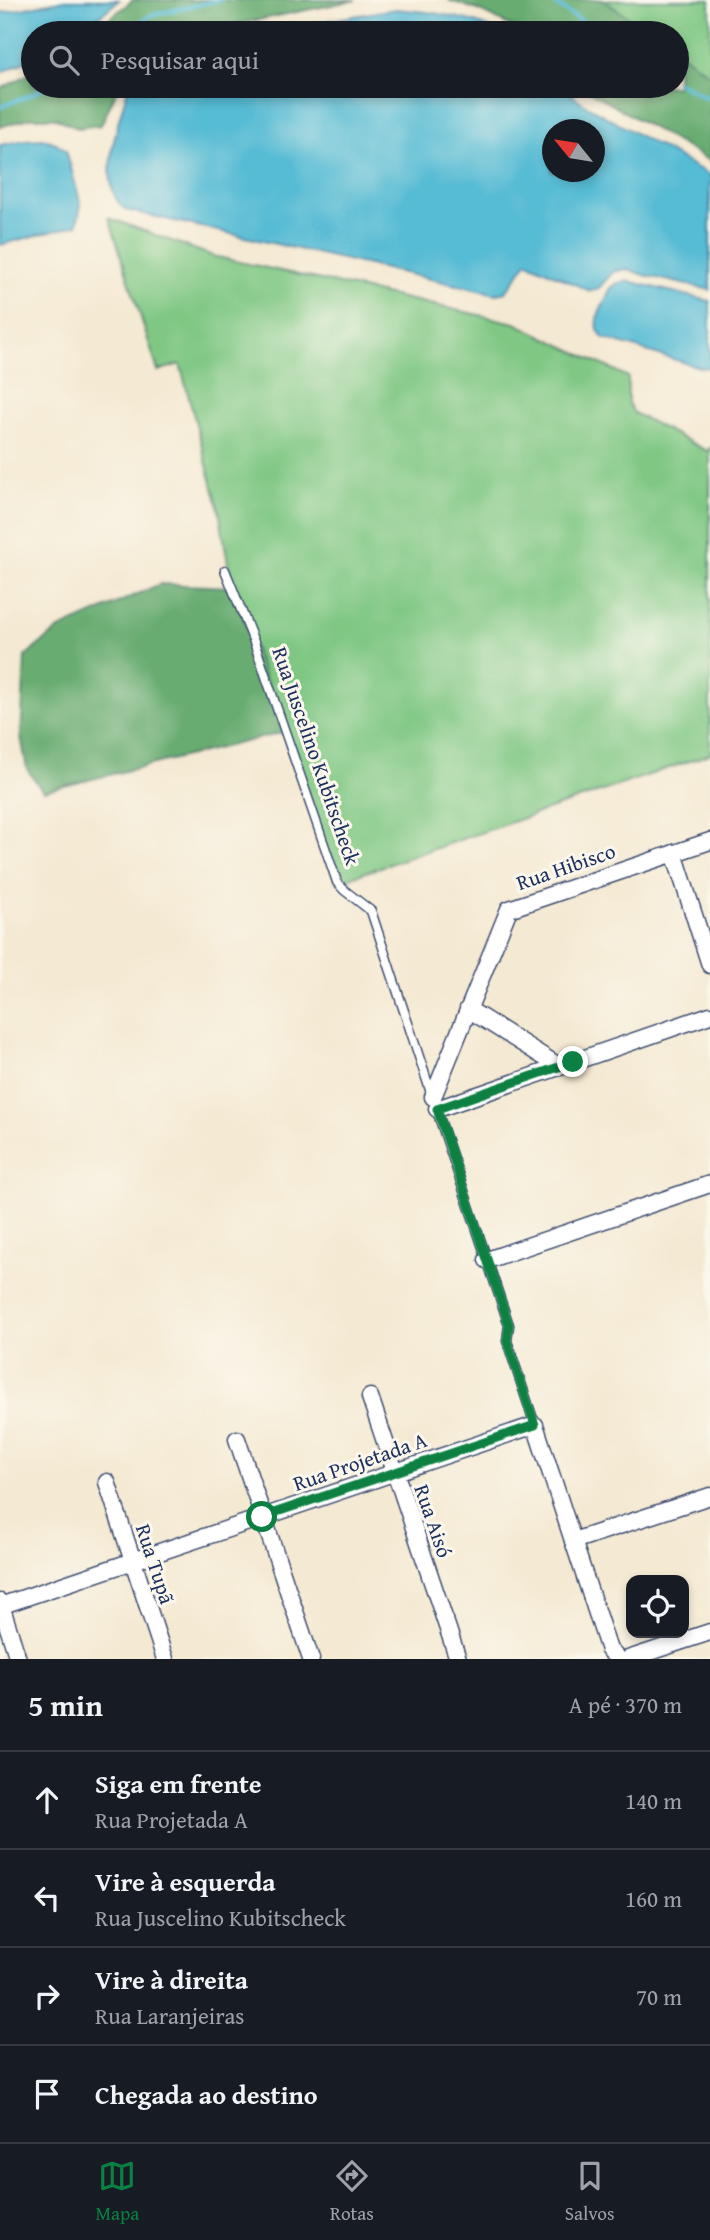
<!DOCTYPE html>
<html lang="pt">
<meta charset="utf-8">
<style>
:root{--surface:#171b24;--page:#242831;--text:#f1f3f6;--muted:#9ea1a6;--line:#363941;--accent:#0b8043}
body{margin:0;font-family:"Gentium Book Plus",serif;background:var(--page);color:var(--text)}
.controls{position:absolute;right:21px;bottom:21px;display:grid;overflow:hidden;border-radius:14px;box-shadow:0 4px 10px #0003}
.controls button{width:63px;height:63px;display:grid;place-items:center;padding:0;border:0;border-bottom:2px solid var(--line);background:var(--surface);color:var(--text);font:35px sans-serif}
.compass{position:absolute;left:542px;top:119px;width:63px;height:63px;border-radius:50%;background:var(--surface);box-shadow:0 4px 10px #0003;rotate:300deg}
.stop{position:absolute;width:21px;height:21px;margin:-16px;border:5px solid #0b8043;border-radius:50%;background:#fff}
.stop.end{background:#0b8043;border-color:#fff;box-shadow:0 2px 7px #0008}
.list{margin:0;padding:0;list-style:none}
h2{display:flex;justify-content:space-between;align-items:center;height:91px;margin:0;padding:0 28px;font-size:30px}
h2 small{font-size:23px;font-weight:400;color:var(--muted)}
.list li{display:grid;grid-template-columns:46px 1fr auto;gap:21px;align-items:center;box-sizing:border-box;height:98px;padding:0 28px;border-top:2px solid var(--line)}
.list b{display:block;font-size:26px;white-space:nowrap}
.list p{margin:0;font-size:23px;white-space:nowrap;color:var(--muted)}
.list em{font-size:23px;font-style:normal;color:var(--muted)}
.icon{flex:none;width:38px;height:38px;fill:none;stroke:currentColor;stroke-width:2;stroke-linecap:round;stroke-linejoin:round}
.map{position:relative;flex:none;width:710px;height:1659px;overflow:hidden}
.search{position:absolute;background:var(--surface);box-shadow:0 4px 10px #0003;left:21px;right:21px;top:21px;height:77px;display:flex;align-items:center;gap:18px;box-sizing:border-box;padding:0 24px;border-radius:38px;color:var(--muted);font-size:26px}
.sheet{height:483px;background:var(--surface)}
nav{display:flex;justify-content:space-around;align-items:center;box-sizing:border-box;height:98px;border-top:2px solid var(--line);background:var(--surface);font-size:19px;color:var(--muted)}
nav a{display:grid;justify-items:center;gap:4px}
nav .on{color:var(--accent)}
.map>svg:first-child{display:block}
.green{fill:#7fc783;stroke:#4d7b70;stroke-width:2}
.forest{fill:#67ac71;stroke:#416e68;stroke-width:2}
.water{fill:#56bbd4;stroke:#387599;stroke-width:2;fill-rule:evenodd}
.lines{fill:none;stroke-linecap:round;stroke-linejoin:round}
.stream{stroke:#56bbd4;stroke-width:4.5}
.service-casing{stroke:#3c4b6f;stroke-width:11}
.minor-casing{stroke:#3c4b6f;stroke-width:19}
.service{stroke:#fff;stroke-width:8}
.minor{stroke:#fff;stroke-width:16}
.route{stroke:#0b8043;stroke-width:9}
.labels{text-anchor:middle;stroke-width:6;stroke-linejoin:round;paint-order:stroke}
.street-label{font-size:21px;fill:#1b2f5e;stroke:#fbf7ec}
</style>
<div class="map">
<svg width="710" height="1659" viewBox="0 0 710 1659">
<rect width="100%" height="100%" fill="#fbf7ec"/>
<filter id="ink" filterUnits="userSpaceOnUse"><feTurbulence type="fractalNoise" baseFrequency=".0143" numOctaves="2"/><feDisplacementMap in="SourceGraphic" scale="14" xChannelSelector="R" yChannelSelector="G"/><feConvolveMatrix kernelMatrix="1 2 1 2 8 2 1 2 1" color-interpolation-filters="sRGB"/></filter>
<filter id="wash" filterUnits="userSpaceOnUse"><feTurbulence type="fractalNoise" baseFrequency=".00686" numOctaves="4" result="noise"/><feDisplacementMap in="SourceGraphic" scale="28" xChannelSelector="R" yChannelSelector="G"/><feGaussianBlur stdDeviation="1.57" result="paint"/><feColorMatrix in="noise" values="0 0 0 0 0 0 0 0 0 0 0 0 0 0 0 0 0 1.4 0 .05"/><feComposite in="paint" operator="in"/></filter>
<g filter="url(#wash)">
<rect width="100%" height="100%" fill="#f4e9d2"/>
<g class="green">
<polygon points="603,0 710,0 710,75 677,51 677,33 651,33"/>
<polygon points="109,218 213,256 515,323 628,377 628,403 634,413 707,451 710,448 710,754 337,882 232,587 219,510 180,364 158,371"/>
</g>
<g class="forest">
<polygon points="133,0 356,0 194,33 91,33"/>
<polygon points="448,0 603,0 651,33 525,33 478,10"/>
<polygon points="677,51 710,75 710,161 580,86 677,86"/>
<polygon points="33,72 33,86 119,86 101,125 77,128 56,118 30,118 0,127 0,89"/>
<polygon points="160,584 232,587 285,732 43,791 27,769 21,737 25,656 59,629"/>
</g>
<g class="water">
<polygon points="65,0 119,0 79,33 33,33 33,58 0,73 0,13"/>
<path d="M396,9c37,3 74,8 107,24h-239c44,-7 87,-18 132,-24z"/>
<path d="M132,86h428l27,20 123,69v115l-66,-15 -18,-6 -13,3 -14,16 -9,3 -63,-29 -21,30 -10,2 -370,-84c-31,-23 -8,-87 1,-118zM552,130h42v42h-42z"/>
<polygon points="44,139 56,143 66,150 81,205 77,225 0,245 0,145 25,140"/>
<polygon points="628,281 710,301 710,368 699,367 603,338 598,330 597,318 611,288 618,283"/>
</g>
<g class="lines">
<g class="stream">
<polyline points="549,0 600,33"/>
<polyline points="127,33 151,15 221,0"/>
<polyline points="677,82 710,99"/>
<polyline points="0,107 33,94 47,86"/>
</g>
</g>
</g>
<g filter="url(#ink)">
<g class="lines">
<defs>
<g id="service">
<polyline points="225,570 254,642 337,882 344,890 371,911 432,1096"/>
<polyline points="436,1108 509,1325 507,1341 535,1425"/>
</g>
<g id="minor">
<polyline points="674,853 710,965"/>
<polyline points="468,1009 560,1067"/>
<polyline points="433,1097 509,909 710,841"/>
<polyline points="437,1109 710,1015"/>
<polyline points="487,1260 710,1184"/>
<polyline points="370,1397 458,1659"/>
<polyline points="237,1439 311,1659"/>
<polyline points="107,1482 165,1659"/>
<polyline points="573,1541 710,1496"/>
<polyline points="0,1602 18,1659"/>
<polyline points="0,1606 535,1425 609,1650 618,1659"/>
<polyline points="628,1659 710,1632"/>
</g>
</defs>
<use href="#service" class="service-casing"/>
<use href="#minor" class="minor-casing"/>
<use href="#service" class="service"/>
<use href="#minor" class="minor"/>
</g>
</g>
<g class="lines" filter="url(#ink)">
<polyline class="route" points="262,1517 535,1425 507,1341 509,1325 437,1109 573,1062"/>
</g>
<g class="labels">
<g class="street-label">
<text transform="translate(316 756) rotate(71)" y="7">Rua Juscelino Kubitscheck</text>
<text transform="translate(566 867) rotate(-19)" y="7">Rua Hibisco</text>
<text transform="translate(360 1462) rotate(-19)" y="7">Rua Projetada A</text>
<text transform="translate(433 1521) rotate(71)" y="7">Rua Aisó</text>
<text transform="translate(155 1564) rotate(72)" y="7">Rua Tupã</text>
</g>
</g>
</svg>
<div class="controls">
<button><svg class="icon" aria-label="locate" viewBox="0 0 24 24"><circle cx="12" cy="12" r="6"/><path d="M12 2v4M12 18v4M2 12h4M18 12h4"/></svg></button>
</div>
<svg class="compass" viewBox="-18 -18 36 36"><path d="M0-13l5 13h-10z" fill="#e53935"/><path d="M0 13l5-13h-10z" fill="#9ea1a6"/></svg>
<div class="stop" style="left:262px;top:1517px"></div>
<div class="stop end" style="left:573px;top:1062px"></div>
<div class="search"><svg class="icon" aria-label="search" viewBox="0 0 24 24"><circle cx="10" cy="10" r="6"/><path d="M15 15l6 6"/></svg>Pesquisar aqui</div>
</div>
<section class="sheet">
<h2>5 min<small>A pé · 370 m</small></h2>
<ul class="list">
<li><svg class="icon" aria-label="ahead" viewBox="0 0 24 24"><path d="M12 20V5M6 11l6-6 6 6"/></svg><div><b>Siga em frente</b><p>Rua Projetada A</p></div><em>140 m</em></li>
<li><svg class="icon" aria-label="left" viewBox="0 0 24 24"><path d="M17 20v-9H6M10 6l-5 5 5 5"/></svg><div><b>Vire à esquerda</b><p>Rua Juscelino Kubitscheck</p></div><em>160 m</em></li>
<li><svg class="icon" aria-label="right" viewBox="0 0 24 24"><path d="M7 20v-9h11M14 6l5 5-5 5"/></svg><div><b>Vire à direita</b><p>Rua Laranjeiras</p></div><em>70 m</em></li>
<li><svg class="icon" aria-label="arrive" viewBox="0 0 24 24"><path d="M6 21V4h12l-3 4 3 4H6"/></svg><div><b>Chegada ao destino</b></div></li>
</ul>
</section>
<nav>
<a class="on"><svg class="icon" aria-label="map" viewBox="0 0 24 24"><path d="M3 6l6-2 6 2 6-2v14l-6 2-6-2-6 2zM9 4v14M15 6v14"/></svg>Mapa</a>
<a><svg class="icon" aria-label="directions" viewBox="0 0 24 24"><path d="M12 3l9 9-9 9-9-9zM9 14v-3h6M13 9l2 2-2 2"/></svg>Rotas</a>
<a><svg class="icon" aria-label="saved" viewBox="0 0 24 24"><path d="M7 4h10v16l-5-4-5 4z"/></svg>Salvos</a>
</nav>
